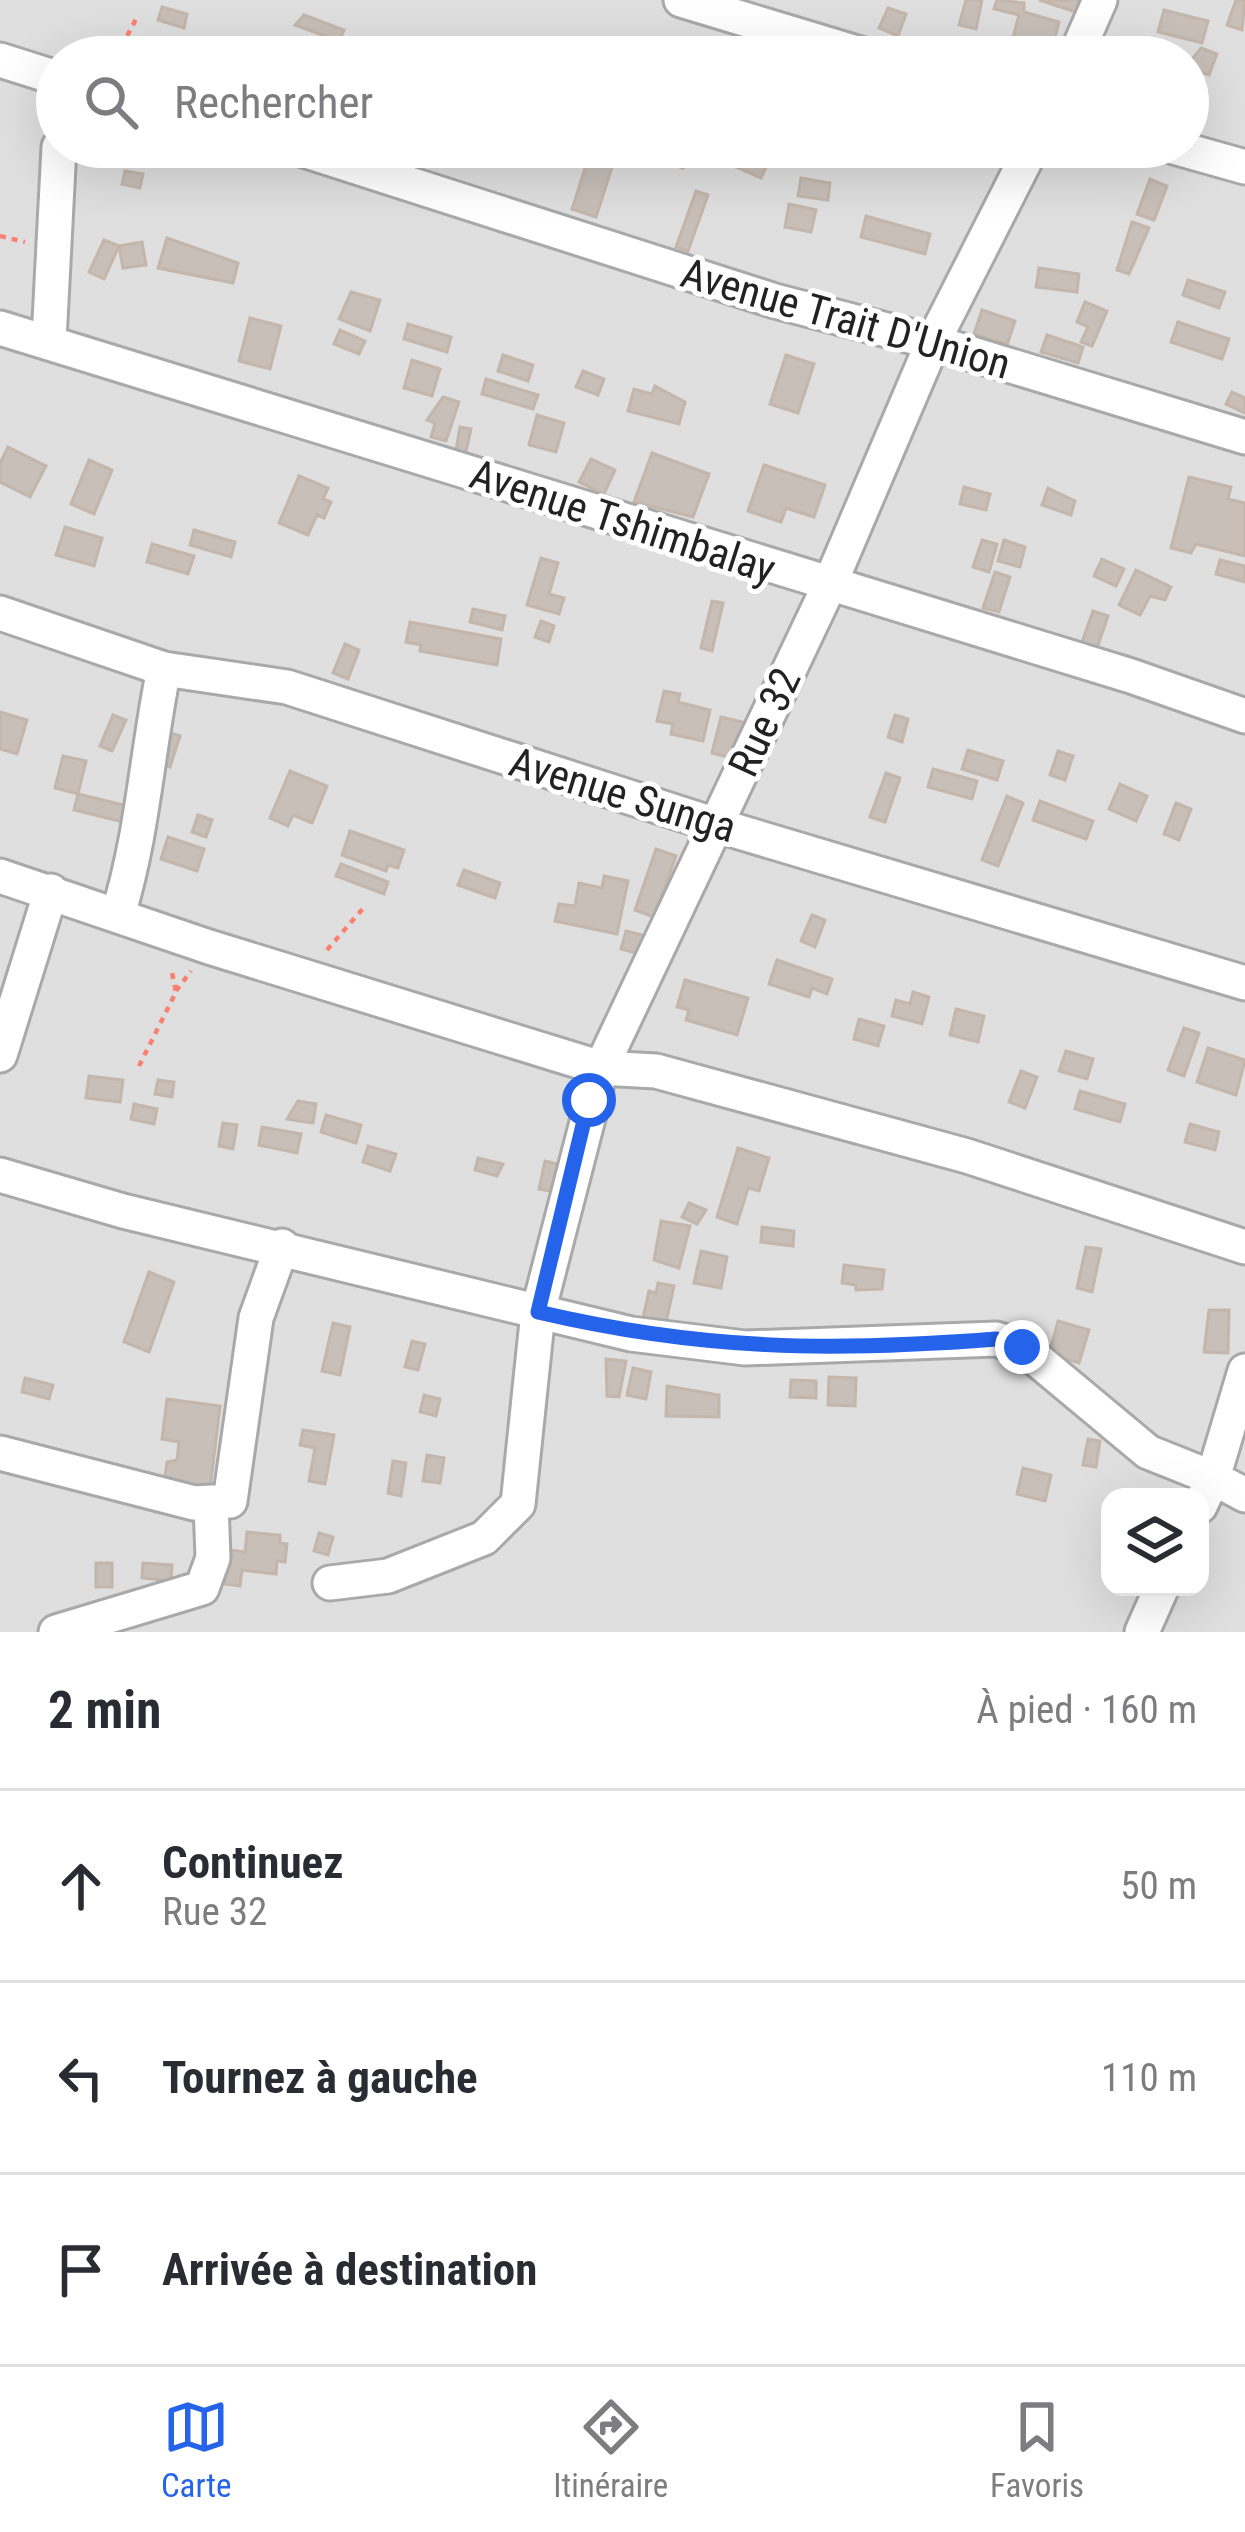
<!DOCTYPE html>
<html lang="fr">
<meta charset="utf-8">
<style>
:root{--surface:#fff;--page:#f2f2f3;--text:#2b2b33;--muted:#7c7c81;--line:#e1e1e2;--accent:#2563eb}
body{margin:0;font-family:"Roboto Condensed",sans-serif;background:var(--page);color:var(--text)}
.controls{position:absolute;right:36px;bottom:36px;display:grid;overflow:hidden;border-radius:24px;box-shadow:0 12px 48px #0002}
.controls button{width:108px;height:108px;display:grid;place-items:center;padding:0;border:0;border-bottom:3px solid var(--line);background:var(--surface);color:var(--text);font:60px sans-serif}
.stop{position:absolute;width:36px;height:36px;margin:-27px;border:9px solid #2563eb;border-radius:50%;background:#fff}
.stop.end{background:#2563eb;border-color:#fff;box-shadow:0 3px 12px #0008}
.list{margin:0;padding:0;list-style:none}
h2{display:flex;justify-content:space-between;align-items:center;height:156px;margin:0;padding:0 48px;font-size:51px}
h2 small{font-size:39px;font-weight:400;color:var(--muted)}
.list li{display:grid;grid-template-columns:78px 1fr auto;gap:36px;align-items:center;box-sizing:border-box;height:192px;padding:0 48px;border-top:3px solid var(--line)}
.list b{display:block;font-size:45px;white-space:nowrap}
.list p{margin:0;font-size:39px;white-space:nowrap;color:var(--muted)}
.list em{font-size:39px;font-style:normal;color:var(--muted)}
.icon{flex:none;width:66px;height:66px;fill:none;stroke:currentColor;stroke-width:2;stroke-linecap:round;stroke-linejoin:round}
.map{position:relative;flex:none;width:1245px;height:1632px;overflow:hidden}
.search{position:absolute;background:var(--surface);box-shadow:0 12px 48px #0002;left:36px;right:36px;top:36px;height:132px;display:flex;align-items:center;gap:30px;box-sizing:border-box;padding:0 42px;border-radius:66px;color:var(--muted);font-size:45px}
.sheet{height:732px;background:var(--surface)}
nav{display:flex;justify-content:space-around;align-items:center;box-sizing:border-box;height:168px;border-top:3px solid var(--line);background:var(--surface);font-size:33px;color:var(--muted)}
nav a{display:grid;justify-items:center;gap:6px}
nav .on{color:var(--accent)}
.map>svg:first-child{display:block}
.residential{fill:#e0dfdf;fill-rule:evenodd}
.building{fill:#c7bfb8;stroke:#c4b6ab;stroke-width:3}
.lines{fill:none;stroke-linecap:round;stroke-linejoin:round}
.street-casing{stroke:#a9a9a9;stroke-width:39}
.path{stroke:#fa8072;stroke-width:4.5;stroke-dasharray:6 6;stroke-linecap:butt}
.street{stroke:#fff;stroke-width:33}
.route{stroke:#2563eb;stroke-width:15}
.labels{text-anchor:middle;stroke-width:10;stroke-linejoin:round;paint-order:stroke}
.street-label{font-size:42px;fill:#222;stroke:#fff}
</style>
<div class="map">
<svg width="1245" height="1632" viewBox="0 0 1245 1632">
<rect width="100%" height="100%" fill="#f2efe9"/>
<path class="residential" d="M0,0h1245v1632h-1245zM57,57h1131v90h-1131zM1110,1497h90v90h-90z"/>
<g class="building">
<polygon points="966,0 982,0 976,29 959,25"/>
<polygon points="997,0 1024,3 1024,12 1059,22 1050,57 1008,56 1019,15 994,9"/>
<polygon points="1039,0 1083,0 1079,13"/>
<polygon points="1236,0 1245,0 1242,30 1227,25"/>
<polygon points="162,7 187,14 184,28 158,20"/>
<polygon points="888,8 906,14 898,36 879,28"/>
<polygon points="1164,10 1208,21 1202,43 1158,32"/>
<polygon points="304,15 344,30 339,41 295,25"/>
<polygon points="1201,48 1217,54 1209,75 1201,72 1198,81 1188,78 1188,64"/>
<polygon points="647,147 685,147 690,149 683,168 645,155"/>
<polygon points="889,147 915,147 908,165 885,157"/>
<polygon points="744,150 769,161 761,178 736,167"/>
<polygon points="589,156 613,164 596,217 572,209"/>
<polygon points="125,171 143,174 140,188 122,184"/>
<polygon points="801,178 830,183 828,200 798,196"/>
<polygon points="1150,179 1167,186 1154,220 1137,214"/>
<polygon points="696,191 708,195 688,251 676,247"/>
<polygon points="789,204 816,210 811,232 785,227"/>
<polygon points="866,216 930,234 925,254 861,237"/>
<polygon points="1132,222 1149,228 1129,274 1117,270"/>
<polygon points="167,238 238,263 233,283 158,268"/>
<polygon points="104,240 119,246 104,279 89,272"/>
<polygon points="142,242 146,265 123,268 119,246"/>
<polygon points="1039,268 1079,274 1077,292 1036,287"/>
<polygon points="1188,280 1225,292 1219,308 1183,295"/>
<polygon points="351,292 380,300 370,331 339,319"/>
<polygon points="1085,302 1107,311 1092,346 1081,342 1088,327 1077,322"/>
<polygon points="982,310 1015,321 1007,345 974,334"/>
<polygon points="250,318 281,326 270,369 239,361"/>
<polygon points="1178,322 1229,339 1222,359 1171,342"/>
<polygon points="408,324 451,337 447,352 404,339"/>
<polygon points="340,330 365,341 359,354 334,344"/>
<polygon points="1047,335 1083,347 1078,363 1041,352"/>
<polygon points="503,355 533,365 528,381 498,371"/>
<polygon points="786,355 814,364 798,413 770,404"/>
<polygon points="412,360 440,369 432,396 404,388"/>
<polygon points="583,371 604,379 598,395 576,387"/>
<polygon points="486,379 538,395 533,409 482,394"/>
<polygon points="655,386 685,402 679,424 628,411 634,389 652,394"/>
<polygon points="1232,392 1245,398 1245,413 1226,404"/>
<polygon points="443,397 459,402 446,441 431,437 435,423 427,420"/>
<polygon points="537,415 564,423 556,452 529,445"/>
<polygon points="460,427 471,429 466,452 456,450"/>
<polygon points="8,447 46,466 30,497 0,482 0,463"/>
<polygon points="652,453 709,474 693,517 634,502"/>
<polygon points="591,459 615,470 604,494 579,482"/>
<polygon points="89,460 112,470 94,514 71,504"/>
<polygon points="764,465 825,485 814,517 786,508 781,522 748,511"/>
<polygon points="299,476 328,488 323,499 331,502 324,518 317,515 308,535 279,523"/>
<polygon points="1189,477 1231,487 1228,499 1245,503 1245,556 1196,544 1191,553 1171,548"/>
<polygon points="964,487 990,494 986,510 960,504"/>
<polygon points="1048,488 1075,501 1071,515 1042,505"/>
<polygon points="65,527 102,538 94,566 56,555"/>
<polygon points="194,530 235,542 231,557 190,545"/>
<polygon points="982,540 997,544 989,572 973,567"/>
<polygon points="1004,540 1025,547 1020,567 998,561"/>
<polygon points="152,544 194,556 188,574 147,562"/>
<polygon points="541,558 558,563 549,594 564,598 559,614 527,605"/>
<polygon points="1102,559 1124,569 1116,586 1094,576"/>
<polygon points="1220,560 1245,566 1245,582 1216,574"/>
<polygon points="1136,570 1171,587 1165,600 1150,596 1140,615 1119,605"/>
<polygon points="995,572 1010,577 999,612 983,608"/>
<polygon points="712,601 723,603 712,651 701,648"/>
<polygon points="473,609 505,616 502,630 470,622"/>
<polygon points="1093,611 1108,616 1096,651 1081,645"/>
<polygon points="541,621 554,626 549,642 535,637"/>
<polygon points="410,622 501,639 497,665 420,651 421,645 406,642"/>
<polygon points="345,644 359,650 348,679 333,673"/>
<polygon points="664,691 680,694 678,702 710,710 703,741 671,734 673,724 657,721"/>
<polygon points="0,712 27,720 17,754 0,749"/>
<polygon points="113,715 126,720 112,751 100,746"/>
<polygon points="895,715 908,719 902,742 888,737"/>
<polygon points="721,717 755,725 746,762 712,753"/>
<polygon points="162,730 180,736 170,767 152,761"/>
<polygon points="968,750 1003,761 997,780 962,769"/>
<polygon points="1058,751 1073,756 1065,780 1050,775"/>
<polygon points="63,756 86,761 78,794 55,788"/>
<polygon points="933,769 977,781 972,799 928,787"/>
<polygon points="290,771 327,786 312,823 293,815 288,826 270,818"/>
<polygon points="886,773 900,778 885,822 870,817"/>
<polygon points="1120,784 1147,796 1136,821 1109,809"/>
<polygon points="78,794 132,807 127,823 74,810"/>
<polygon points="1007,796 1023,803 998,866 982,860"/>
<polygon points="1040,801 1093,821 1086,839 1033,820"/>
<polygon points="1176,803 1191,809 1179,840 1164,834"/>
<polygon points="198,815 212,820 206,837 192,832"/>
<polygon points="350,831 404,850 398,868 388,865 386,871 342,855"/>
<polygon points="168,837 204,849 197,871 161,859"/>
<polygon points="656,849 676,856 654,917 635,910"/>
<polygon points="341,864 388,882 384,894 336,876"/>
<polygon points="464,870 500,883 495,898 458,885"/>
<polygon points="604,876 628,881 617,934 555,921 559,904 575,906 579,883 602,888"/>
<polygon points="812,915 825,920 815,947 801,941"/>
<polygon points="626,931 650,937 643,955 621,949"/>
<polygon points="777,960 832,979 827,994 812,988 809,997 769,984"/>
<polygon points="685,980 748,998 737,1035 686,1020 689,1010 677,1007"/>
<polygon points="913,992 929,997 922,1024 892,1016 896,1000 910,1004"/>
<polygon points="956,1009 984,1016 978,1042 950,1035"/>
<polygon points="859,1019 884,1026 878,1046 854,1039"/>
<polygon points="1184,1028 1199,1033 1184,1076 1168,1070"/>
<polygon points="1208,1048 1245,1060 1236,1095 1197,1082"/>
<polygon points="1066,1051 1093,1059 1087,1079 1059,1071"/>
<polygon points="1021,1071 1037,1077 1025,1108 1009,1102"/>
<polygon points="89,1076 123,1080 120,1102 86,1098"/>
<polygon points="158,1080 174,1082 172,1097 155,1094"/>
<polygon points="1080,1091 1125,1104 1120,1122 1075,1109"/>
<polygon points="298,1101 316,1104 313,1123 287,1119"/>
<polygon points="134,1104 157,1109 154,1124 131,1119"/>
<polygon points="326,1115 361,1125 356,1143 321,1132"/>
<polygon points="223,1123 237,1125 233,1149 219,1146"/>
<polygon points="1190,1124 1219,1132 1215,1150 1185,1142"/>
<polygon points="262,1127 301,1134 297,1153 259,1145"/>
<polygon points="368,1146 396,1154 390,1171 363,1162"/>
<polygon points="738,1148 769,1158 759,1191 748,1188 737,1224 717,1217"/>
<polygon points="478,1158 503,1164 497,1176 475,1170"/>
<polygon points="545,1161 562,1165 556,1192 539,1189"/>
<polygon points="689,1203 706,1210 697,1224 682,1217"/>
<polygon points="661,1221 690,1226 679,1268 654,1260"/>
<polygon points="762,1227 794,1231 793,1246 761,1242"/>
<polygon points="1086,1247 1101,1249 1092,1292 1077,1288"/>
<polygon points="701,1251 727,1257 721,1288 694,1283"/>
<polygon points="844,1265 884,1270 882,1289 856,1290 856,1285 842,1283"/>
<polygon points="149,1272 174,1282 149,1352 124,1342"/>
<polygon points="658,1283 674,1286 665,1327 642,1322 649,1291 656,1293"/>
<polygon points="1209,1310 1229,1310 1228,1353 1204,1352"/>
<polygon points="1058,1321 1089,1330 1079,1363 1049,1354"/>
<polygon points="333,1323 350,1327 340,1375 322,1371"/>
<polygon points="412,1341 425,1344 418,1370 405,1367"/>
<polygon points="606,1359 626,1361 619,1397 607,1396"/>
<polygon points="633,1368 651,1372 646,1399 627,1395"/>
<polygon points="829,1377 856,1378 855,1406 828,1405"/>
<polygon points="25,1378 53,1385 49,1399 22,1392"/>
<polygon points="791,1380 816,1381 816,1398 790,1397"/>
<polygon points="667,1386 719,1395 719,1417 666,1416"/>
<polygon points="424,1395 440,1399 436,1416 420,1412"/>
<polygon points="167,1399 220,1406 210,1489 164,1483 167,1462 177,1460 179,1442 162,1439"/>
<polygon points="303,1430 334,1435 325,1484 309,1481 315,1448 300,1445"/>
<polygon points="1088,1439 1100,1441 1096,1467 1083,1465"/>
<polygon points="427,1455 444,1458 440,1483 423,1481"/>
<polygon points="393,1461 406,1463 401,1496 388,1493"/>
<polygon points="1023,1468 1051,1475 1045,1501 1017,1494"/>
<polygon points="247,1532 280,1535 280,1543 287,1544 285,1562 277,1561 276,1574 242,1570 240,1586 225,1584 228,1550 245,1552"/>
<polygon points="319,1533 333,1537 328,1555 314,1551"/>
<rect x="96" y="1563" width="16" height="24"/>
<polygon points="143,1563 172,1565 171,1581 142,1578"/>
</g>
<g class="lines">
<defs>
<g id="street">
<polyline points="681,0 870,57"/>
<polyline points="1075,57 1100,0"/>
<polyline points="0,60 57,78"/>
<polyline points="294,147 775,301 933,342 1245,437"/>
<polyline points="1174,147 1245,167"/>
<polyline points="0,328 1131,676 1245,716"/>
<polyline points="49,340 59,147"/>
<polyline points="0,613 164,669 287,687 716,825 1245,983"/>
<polyline points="0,876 209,947 601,1068 656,1071 967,1156 1245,1247"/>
<path d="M118,914c25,-80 29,-163 46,-245"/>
<polyline points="0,1055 51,891"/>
<polyline points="0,1175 123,1211 631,1334 745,1348 996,1339 1022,1347 1148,1452 1213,1478 1200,1506"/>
<polyline points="1245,1371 1213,1478 1245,1495"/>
<polyline points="0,1453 194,1503 230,1501 256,1318 282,1246"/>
<polyline points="330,1583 388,1576 484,1538 518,1504 538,1312 601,1068 829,586 933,342 1032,147"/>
<polyline points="56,1632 202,1588 213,1558 211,1504"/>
<polyline points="1142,1632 1162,1587"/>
</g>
</defs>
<use href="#street" class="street-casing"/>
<g class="path">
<polyline points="116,57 136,19"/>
<polyline points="0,236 25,242"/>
<polyline points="327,950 366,905"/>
<polyline points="176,991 191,971"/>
<polyline points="139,1066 176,992 171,968"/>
</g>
<use href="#street" class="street"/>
</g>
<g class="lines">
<path class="route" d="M589,1100l-51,212c162,38 293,40 458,27l26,8"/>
</g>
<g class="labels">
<g class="street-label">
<text transform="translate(846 318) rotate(16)" y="15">Avenue Trait D'Union</text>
<text transform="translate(623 521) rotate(18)" y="15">Avenue Tshimbalay</text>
<text transform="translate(764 722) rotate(-65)" y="15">Rue 32</text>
<text transform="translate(623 794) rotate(17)" y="15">Avenue Sunga</text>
</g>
</g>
</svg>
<div class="controls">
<button><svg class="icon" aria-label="layers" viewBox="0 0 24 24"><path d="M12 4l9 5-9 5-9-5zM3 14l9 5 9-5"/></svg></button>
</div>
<div class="stop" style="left:589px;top:1100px"></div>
<div class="stop end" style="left:1022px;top:1347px"></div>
<div class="search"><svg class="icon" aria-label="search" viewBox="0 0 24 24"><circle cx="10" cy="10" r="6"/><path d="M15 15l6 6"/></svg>Rechercher</div>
</div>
<section class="sheet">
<h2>2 min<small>À pied · 160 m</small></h2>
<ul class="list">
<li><svg class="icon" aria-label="ahead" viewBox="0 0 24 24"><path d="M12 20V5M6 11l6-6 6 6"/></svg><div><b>Continuez</b><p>Rue 32</p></div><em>50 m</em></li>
<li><svg class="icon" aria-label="left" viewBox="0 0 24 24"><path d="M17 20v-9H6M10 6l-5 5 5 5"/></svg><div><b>Tournez à gauche</b></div><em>110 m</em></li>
<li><svg class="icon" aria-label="arrive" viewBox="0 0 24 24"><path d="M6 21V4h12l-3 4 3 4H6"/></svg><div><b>Arrivée à destination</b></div></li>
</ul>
</section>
<nav>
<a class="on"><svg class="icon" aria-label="map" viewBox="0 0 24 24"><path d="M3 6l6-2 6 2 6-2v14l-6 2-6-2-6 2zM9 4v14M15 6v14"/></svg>Carte</a>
<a><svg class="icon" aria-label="directions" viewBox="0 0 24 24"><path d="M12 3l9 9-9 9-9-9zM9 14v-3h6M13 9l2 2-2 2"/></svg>Itinéraire</a>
<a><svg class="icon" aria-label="saved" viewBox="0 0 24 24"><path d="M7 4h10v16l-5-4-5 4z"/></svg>Favoris</a>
</nav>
